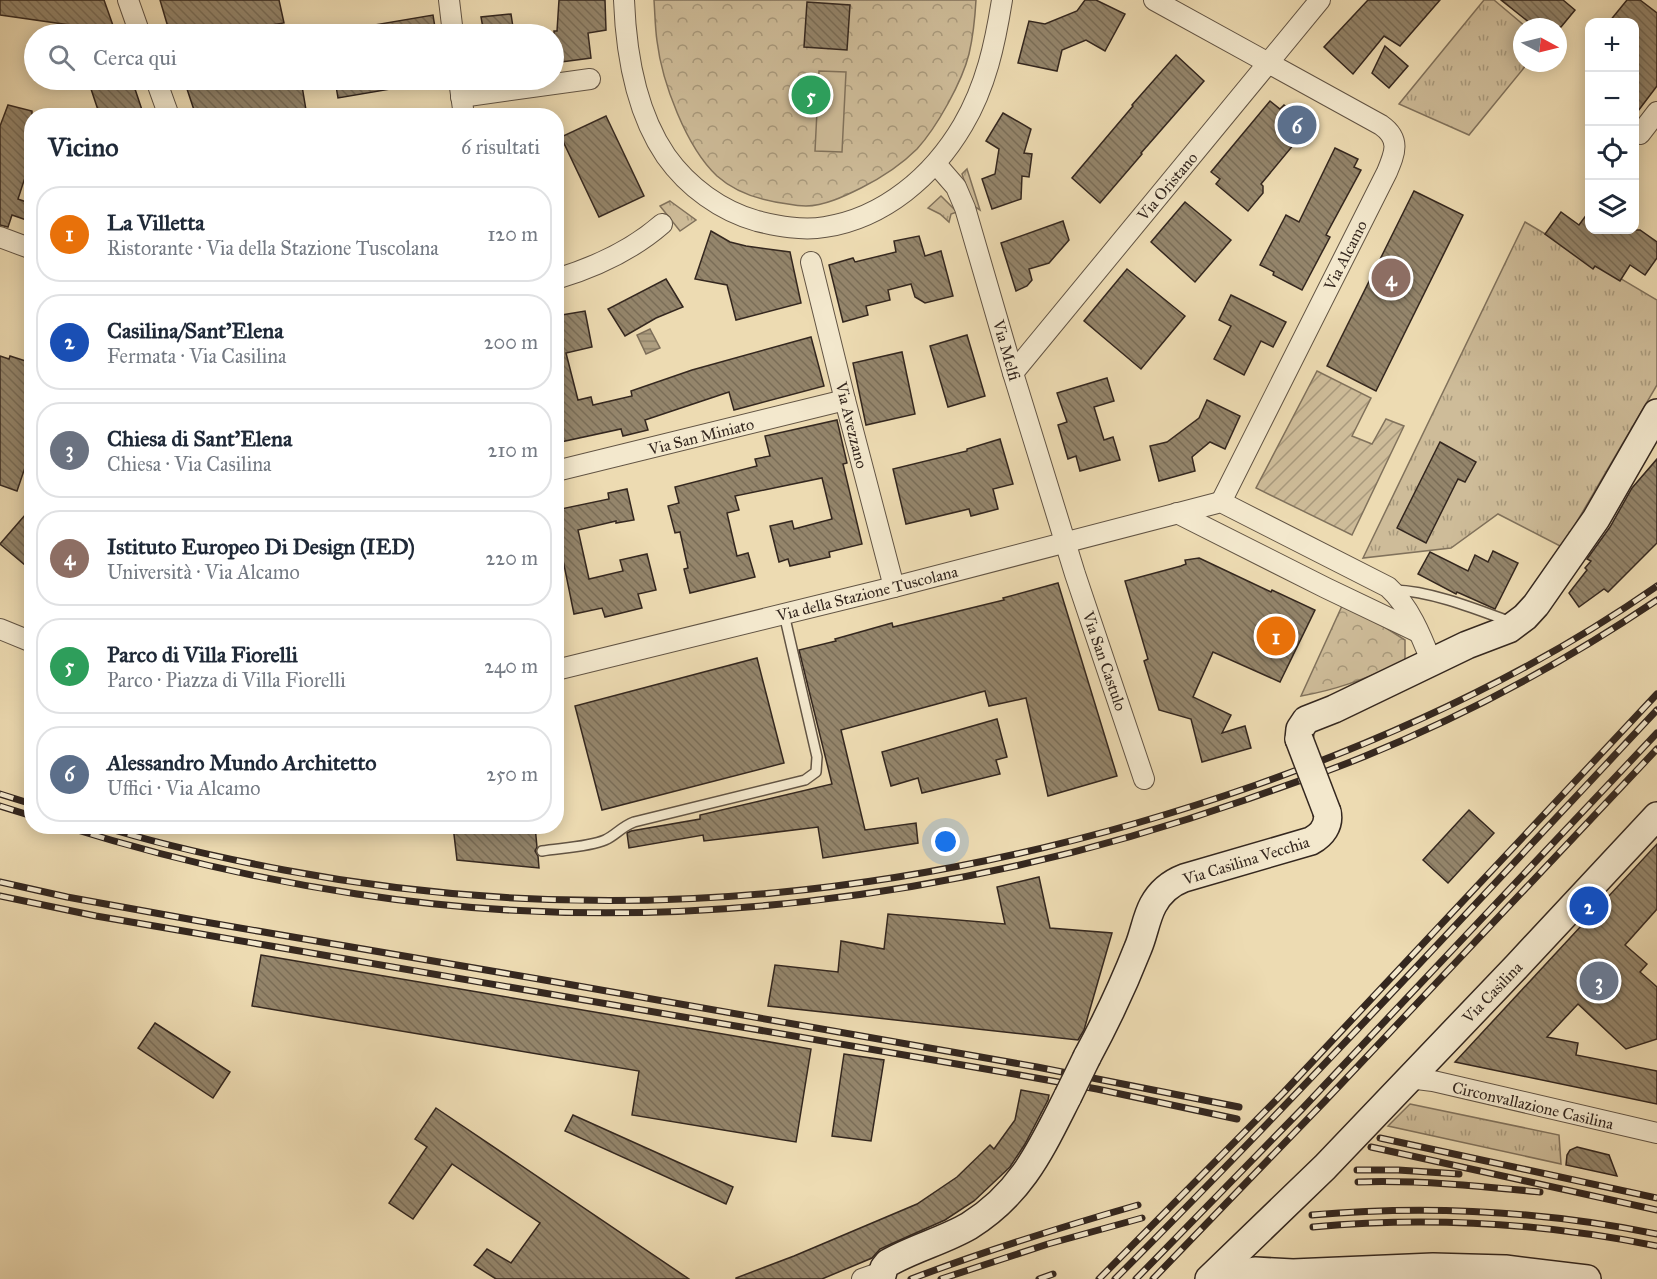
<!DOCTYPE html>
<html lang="it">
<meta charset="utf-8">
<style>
:root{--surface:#fff;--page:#f6f6f7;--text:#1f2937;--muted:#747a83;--line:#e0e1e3;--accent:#2563eb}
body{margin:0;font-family:"IM FELL Great Primer",serif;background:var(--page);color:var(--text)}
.controls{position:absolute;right:18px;top:18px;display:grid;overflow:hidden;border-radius:12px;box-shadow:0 3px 15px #0003}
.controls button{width:54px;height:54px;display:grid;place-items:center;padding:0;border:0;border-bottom:2px solid var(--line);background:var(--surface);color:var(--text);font:30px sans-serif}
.compass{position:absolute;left:1513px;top:18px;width:54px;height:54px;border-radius:50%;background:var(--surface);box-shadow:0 3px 15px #0003;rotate:97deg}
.you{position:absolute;left:946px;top:842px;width:21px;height:21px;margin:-15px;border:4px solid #fff;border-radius:50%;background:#1a73e8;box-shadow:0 0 0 9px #1a73e833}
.badge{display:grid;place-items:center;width:39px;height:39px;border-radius:50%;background:var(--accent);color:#fff;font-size:20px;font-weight:700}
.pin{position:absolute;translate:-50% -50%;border:3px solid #fff;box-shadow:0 2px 6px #0006}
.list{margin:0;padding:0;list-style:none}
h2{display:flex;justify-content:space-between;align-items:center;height:78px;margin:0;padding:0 24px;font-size:26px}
h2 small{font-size:20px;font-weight:400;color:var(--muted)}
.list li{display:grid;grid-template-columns:39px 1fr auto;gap:18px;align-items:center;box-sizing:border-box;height:96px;margin:0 12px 12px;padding:0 12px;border:2px solid var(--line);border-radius:24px}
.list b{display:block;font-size:22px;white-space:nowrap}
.list p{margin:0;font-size:20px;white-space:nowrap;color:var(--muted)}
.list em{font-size:20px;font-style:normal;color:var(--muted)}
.icon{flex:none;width:33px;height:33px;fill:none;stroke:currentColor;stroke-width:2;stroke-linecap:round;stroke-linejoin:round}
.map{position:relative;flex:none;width:1657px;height:1279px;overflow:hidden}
.search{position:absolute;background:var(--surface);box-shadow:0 3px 15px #0003;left:24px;top:24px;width:540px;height:66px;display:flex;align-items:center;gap:15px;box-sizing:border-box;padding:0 21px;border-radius:33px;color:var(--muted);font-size:22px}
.panel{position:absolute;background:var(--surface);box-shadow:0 3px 15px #0003;left:24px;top:108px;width:540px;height:726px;border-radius:24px}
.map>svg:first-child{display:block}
.grass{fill:url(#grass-tufts);stroke:#81725c;stroke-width:1.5}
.park{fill:url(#park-crowns);stroke:#81725c;stroke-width:1.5}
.garden{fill:url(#garden-furrows);stroke:#81725c;stroke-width:1.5}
.pitch{fill:#cebc99;stroke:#81725c;stroke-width:1.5}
.water{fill:url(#water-rules);stroke:#7d6e59;stroke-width:1.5}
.building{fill:url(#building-back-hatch);stroke:#34271f;stroke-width:1.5}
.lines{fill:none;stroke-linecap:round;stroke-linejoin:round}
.lane-casing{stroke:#625444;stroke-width:12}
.street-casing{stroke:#625444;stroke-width:22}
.secondary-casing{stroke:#34271f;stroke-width:30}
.lane{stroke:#f3e8cd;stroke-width:9}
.street{stroke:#f3e8cd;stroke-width:20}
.secondary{stroke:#f3e8cd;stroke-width:27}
.rail-casing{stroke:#34271f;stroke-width:7}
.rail{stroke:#f3e8cd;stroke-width:4.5;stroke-dasharray:14;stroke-linecap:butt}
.secondary-bridge-casing{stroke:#34271f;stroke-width:30;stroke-linecap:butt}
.secondary-bridge{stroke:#f3e8cd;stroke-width:27}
.labels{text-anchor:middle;stroke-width:5;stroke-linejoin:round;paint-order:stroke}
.street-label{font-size:16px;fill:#34271f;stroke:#f3e8cd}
</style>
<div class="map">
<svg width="1657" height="1279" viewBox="0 0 1657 1279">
<defs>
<pattern id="grass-tufts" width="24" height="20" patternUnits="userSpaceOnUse" patternTransform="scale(1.5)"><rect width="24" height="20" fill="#cebc99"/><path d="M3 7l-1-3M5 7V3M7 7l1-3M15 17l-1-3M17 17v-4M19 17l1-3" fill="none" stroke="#a8997c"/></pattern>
<pattern id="park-crowns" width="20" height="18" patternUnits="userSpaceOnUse" patternTransform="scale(1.5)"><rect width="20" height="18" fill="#cebc99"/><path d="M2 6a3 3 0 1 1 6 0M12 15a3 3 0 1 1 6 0" fill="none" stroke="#a8997c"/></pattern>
<pattern id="garden-furrows" width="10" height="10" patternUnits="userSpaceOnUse" patternTransform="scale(1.5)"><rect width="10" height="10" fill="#cebc99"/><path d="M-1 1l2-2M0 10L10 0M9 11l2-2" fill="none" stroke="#a8997c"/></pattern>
<pattern id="water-rules" width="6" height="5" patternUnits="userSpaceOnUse" patternTransform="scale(1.5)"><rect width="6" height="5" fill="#ae9e80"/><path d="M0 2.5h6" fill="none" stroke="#8e8168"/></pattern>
<pattern id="building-back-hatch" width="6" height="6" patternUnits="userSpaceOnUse" patternTransform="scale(1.5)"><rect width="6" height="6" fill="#94856b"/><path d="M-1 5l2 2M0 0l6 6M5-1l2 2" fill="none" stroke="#7a6d57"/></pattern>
</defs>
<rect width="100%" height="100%" fill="#eddbb2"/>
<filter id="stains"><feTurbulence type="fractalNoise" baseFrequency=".00333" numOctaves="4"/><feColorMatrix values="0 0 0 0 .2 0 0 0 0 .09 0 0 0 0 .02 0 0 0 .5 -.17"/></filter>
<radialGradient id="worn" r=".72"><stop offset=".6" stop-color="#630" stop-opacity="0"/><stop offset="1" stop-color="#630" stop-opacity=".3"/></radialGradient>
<g class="grass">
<polygon points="1484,0 1494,0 1526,27 1522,27 1522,63 1528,63 1469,135 1399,104"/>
<polygon points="967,169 980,210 972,205 962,174"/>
<polygon points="941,196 957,212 951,214 949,222 940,214 928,208"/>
<polygon points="670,201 696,220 680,231 660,206"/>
<polygon points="1525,222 1657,300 1657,385 1562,547 1498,514 1451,548 1363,558"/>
<polygon points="1410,1104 1559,1135 1561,1164 1388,1126"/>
</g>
<g class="park">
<path d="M654,0h322c-1,18 -3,37 -7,54 -7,28 -32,73 -52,95 -16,16 -36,29 -56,39 -16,8 -37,18 -55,18 -6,0 -13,-1 -18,-2 -25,-3 -52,-11 -71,-28 -31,-29 -55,-94 -60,-135 -2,-14 -2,-27 -3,-41z"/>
<path d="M1342,606l33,15 30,19v22c-37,15 -64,27 -104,34z"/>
</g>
<polygon class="garden" points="1317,371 1371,398 1352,436 1372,444 1386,419 1404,426 1352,535 1256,488"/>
<polygon class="pitch" points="819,71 846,72 842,152 815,151"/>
<polygon class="water" points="650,329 660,348 646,354 637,335"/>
<g class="building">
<polygon points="0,0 104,0 116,34 73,34 70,25 0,15"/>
<polygon points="160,0 279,0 284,23 215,34 170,34"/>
<polygon points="559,0 605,0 606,30 588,33 591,58 554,63 554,31 557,31"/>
<polygon points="1085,0 1096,0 1125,14 1105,51 1086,40 1062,50 1057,71 1018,63 1029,21 1045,24 1077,11"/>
<polygon points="1368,0 1440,0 1400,46 1384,36 1353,74 1324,47"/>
<polygon points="1501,0 1563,0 1575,10 1561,27 1535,27"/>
<polygon points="1627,0 1640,0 1657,13 1657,86 1635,115 1635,22 1609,22"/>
<polygon points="807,2 850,5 847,50 804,47"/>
<polygon points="511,14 514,34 484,34 481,17"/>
<polygon points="433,15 436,34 375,34 374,25"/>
<polygon points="1385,46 1408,66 1389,88 1372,73"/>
<polygon points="1176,55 1204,81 1141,153 1142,154 1100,203 1072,178 1133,106 1132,105"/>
<polygon points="88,80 132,80 144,116 100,116"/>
<polygon points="184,80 301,80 307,116 196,116"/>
<polygon points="335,80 390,80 391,89 338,98"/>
<polygon points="1270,101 1280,109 1284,105 1309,126 1261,184 1263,186 1263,193 1248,211 1216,184 1220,179 1211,172"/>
<polygon points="8,105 32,111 32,156 18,199 32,204 32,222 12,215 8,227 0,225 0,126"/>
<polygon points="1003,113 1031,129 1024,153 1032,154 1029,177 1022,176 1021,199 992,209 982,179 995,174 999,149 986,141"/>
<polygon points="606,116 644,196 599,217 561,137"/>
<polygon points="1335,148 1358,159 1354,167 1361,170 1326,235 1330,237 1302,290 1273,275 1274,272 1260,265 1286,215 1299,222"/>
<polygon points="1414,191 1463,215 1376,391 1327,366"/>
<polygon points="1185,202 1231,240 1195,282 1151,242"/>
<polygon points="1590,210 1590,230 1640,230 1657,242 1657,258 1645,275 1630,265 1620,281 1595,266 1593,269 1545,234 1561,212 1579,225"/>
<polygon points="1063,221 1069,240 1049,263 1029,269 1032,280 1027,286 1016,291 1001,243"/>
<polygon points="711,231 730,242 746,246 790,252 801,303 736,320 727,285 695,279"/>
<polygon points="919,236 925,256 941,251 953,296 925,303 915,297 911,284 888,290 890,300 866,306 868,315 843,322 829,265 853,258 855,262 896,252 894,241"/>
<polygon points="1127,269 1185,316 1141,369 1084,321"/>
<polygon points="666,279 683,307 656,318 625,336 608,309"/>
<polygon points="1231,295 1286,322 1273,347 1261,341 1244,375 1214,359 1231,326 1219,320"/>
<polygon points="585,311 592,347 566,353 578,400 591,397 593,405 632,396 631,391 692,370 811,337 824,386 734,410 729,392 645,420 648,430 623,436 621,429 556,443 556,316"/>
<polygon points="967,335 985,396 948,407 930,346"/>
<polygon points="902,352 915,414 866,425 853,363"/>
<polygon points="0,356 9,359 10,356 32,363 32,447 17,491 0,485"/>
<polygon points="1107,378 1114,401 1094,407 1104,440 1113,437 1120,460 1080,471 1076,456 1068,459 1058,425 1067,422 1057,393"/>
<polygon points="1207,400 1240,416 1225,449 1210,442 1192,457 1195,471 1159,481 1150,446 1167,442 1199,418"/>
<polygon points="837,420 847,463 843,464 862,544 829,552 830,557 790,566 788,559 779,562 770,526 792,521 794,529 832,519 822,478 735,496 739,510 727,513 737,556 748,553 755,577 690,593 684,569 688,568 680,532 675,533 668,506 679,503 675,487 757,466 755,459 770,456 765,436"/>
<polygon points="1000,439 1013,484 993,489 998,509 971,516 969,509 906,524 893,469 967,451 967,449"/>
<polygon points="1440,442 1476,462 1465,482 1458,479 1426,543 1397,528"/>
<polygon points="1657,459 1657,543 1608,592 1604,589 1579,607 1569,593 1587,570 1585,568 1591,561 1587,559 1610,527 1632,488"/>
<polygon points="627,489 634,520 616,523 616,521 578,530 589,579 623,571 620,560 647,554 656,590 638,594 642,608 605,617 602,608 574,614 562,555 556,556 556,510 609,499 608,493"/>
<polygon points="32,507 32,571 0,544"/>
<polygon points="1493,551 1518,563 1495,609 1457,592 1456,594 1418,574 1430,552 1468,571 1475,555 1488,562"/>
<polygon points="1199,558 1271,592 1272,590 1315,610 1280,682 1213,652 1193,697 1231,715 1222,733 1245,726 1251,748 1202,762 1191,719 1159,710 1144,661 1148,659 1125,581 1181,566 1186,564 1185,560"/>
<polygon points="1058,583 1117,776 1048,796 1026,698 989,706 985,691 841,730 865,830 916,823 918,843 823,858 818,827 704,841 703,835 629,848 627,833 631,831 700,819 700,815 832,784 799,650 836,641 835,639 892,623 893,627 1004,600 1003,598"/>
<polygon points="757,658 784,763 602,810 575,706"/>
<polygon points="997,719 1007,757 996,760 1000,774 922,793 918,778 891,786 882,752"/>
<polygon points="1469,810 1494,833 1448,883 1423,860"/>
<polygon points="453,826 535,826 537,847 535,851 538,856 539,868 457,860"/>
<polygon points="1657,844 1657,909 1625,945 1647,964 1640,972 1657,987 1657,1039 1626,1049 1578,1004 1547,1037 1578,1043 1576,1055 1657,1071 1657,1104 1455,1062"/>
<polygon points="1039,877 1050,928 1112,933 1084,1030 1078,1040 768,1006 775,965 838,972 841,941 884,949 888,914 1005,924 997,887"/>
<polygon points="261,955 811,1049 796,1142 632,1115 639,1071 252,1006"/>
<polygon points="155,1023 230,1072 213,1098 138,1048"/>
<polygon points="844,1054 884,1060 871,1141 832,1136"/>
<polygon points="1021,1090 1049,1095 1048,1100 1025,1144 1010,1167 974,1201 945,1220 891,1244 880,1249 872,1258 822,1279 736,1279 736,1278 794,1256 917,1204 957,1177 990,1145 994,1149 1015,1120"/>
<polygon points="436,1108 689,1279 496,1279 474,1265 487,1249 511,1263 540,1223 452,1164 413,1219 389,1203 427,1147 415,1139"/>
<polygon points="573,1115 733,1187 726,1204 565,1131"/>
<polygon points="1577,1147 1609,1155 1617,1176 1566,1165 1567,1155 1570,1150"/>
</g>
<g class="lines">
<defs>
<g id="lane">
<path d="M1394,590c37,1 82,19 117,32"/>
<path d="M542,851c18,-3 47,-4 63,-11 11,-5 16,-13 29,-18l171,-42 11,-8 1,-15 -33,-143"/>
</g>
<g id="street">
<polyline points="128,0 140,34"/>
<polyline points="449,0 453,34"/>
<path d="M624,0c2,53 12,112 42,156 22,31 55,55 91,65 21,5 45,10 68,6 59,-9 108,-51 138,-102 23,-39 32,-81 39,-125"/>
<path d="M1154,0l227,125c20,14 14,28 6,47l-166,330"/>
<polyline points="156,80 169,116"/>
<polyline points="459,80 464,116"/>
<polyline points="461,97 590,79"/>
<polyline points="1640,134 1657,112"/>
<polyline points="936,164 956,187 965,208 1013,373 1075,574 1144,779"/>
<polyline points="0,237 32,249"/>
<polyline points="811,262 845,400 894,587"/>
<path d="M556,279c40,-12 75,-28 106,-55"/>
<polyline points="1013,373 1320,0"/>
<polyline points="556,471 845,400"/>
<polyline points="1177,513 1326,588 1418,632"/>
<polyline points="0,629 32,642"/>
<path d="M556,670l338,-83 327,-85 167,85c21,19 33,48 43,74"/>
<polyline points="1409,1078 1433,1081 1657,1133"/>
<polyline points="862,1279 882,1272"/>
</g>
<g id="secondary">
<polyline points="1299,739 1300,729 1306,720 1334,709 1467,645 1509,629 1525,617 1536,605 1596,519 1657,413"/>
<path d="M1087,1057c19,-35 36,-71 51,-109 6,-14 8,-30 15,-43 7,-13 18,-22 31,-27l127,-37c11,-6 19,-16 16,-29"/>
<path d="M881,1279l3,-11 4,-5c26,-15 55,-22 81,-37 53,-33 72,-77 99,-130"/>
<polyline points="1209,1279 1325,1167 1517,966 1657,816"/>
<polyline points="1232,1279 1244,1273 1255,1271 1293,1273 1433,1267 1505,1269 1587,1279"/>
</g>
</defs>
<use href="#lane" class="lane-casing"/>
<use href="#street" class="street-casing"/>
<use href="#secondary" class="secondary-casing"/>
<use href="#lane" class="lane"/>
<use href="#street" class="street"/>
<use href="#secondary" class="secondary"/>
<defs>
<g id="rail">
<polyline points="0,794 32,804"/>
<polyline points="0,806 32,816"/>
<path d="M64,826c96,30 193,53 293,68 298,46 605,5 888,-94 39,-14 79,-27 118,-43 103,-42 202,-95 294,-157"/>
<path d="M101,826c60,19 121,32 183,44 332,63 654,26 972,-85 141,-50 278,-113 401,-199"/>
<polyline points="0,882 67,897 205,922 550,981 1037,1067 1239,1107"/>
<polyline points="0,896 96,916 166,928 1003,1072 1097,1089 1237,1119"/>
<polyline points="1380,1138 1657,1198"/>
<polyline points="1371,1147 1657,1210"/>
<polyline points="1357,1170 1398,1170 1459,1174"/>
<path d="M1358,1182c61,-2 121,4 182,10"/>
<path d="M1312,1215c115,-10 231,-4 345,19"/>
<path d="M1313,1227c116,-11 230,-4 344,19"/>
<path d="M911,1279c74,-28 150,-52 227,-74"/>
<polyline points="941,1279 1048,1244 1142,1218"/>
<polyline points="1039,1279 1053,1274"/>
<polyline points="1099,1279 1284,1092 1657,694"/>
<path d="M1115,1279c185,-185 363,-378 542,-569"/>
<polyline points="1136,1279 1302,1109 1657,733"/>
<polyline points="1153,1279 1326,1100 1657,749"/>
</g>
</defs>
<use href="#rail" class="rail-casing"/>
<use href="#rail" class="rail"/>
<defs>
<g id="secondary-bridge">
<polyline points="1299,739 1327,812"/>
<polyline points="1068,1096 1087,1057"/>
</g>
</defs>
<use href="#secondary-bridge" class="secondary-bridge-casing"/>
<use href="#secondary-bridge" class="secondary-bridge"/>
</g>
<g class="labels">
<g class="street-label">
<text transform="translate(1167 186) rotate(-50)" y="6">Via Oristano</text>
<text transform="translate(1345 255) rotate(-63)" y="6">Via Alcamo</text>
<text transform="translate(1007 350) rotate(74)" y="6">Via Melfi</text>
<text transform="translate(852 425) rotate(76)" y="6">Via Avezzano</text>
<text transform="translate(701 436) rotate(-14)" y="6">Via San Miniato</text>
<text transform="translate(867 593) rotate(-14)" y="6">Via della Stazione Tuscolana</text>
<text transform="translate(1105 661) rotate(71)" y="6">Via San Castulo</text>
<text transform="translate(1246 860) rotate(-17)" y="6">Via Casilina Vecchia</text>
<text transform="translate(1492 992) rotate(-46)" y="6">Via Casilina</text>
<text transform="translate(1533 1105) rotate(13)" y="6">Circonvallazione Casilina</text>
</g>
</g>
<rect width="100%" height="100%" filter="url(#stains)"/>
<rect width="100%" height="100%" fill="url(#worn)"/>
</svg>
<div class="controls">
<button>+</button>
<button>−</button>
<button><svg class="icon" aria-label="locate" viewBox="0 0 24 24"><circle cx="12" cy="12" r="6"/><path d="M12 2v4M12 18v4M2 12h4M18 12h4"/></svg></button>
<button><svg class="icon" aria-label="layers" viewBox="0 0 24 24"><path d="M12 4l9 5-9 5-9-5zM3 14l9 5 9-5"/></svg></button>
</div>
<svg class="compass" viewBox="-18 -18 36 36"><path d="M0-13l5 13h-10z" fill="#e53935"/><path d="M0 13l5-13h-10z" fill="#747a83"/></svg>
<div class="you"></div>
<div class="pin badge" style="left:1276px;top:636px;background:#e8710a">1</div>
<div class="pin badge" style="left:1589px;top:906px;background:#1a4fb4">2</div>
<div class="pin badge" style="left:1599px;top:981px;background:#6b7280">3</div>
<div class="pin badge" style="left:1391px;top:278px;background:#8d6e63">4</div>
<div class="pin badge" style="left:811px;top:95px;background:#2e9e5b">5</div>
<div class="pin badge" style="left:1297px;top:125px;background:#5c6f8a">6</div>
<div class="search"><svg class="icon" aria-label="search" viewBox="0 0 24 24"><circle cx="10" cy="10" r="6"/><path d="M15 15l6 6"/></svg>Cerca qui</div>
<section class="panel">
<h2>Vicino<small>6 risultati</small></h2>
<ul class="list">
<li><span class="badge" style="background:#e8710a">1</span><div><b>La Villetta</b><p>Ristorante · Via della Stazione Tuscolana</p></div><em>120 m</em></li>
<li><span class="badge" style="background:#1a4fb4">2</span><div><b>Casilina/Sant'Elena</b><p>Fermata · Via Casilina</p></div><em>200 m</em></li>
<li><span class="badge" style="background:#6b7280">3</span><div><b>Chiesa di Sant'Elena</b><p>Chiesa · Via Casilina</p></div><em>210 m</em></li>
<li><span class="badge" style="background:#8d6e63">4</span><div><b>Istituto Europeo Di Design (IED)</b><p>Università · Via Alcamo</p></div><em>220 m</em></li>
<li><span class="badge" style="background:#2e9e5b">5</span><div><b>Parco di Villa Fiorelli</b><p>Parco · Piazza di Villa Fiorelli</p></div><em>240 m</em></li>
<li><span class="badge" style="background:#5c6f8a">6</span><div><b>Alessandro Mundo Architetto</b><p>Uffici · Via Alcamo</p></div><em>250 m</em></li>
</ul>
</section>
</div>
